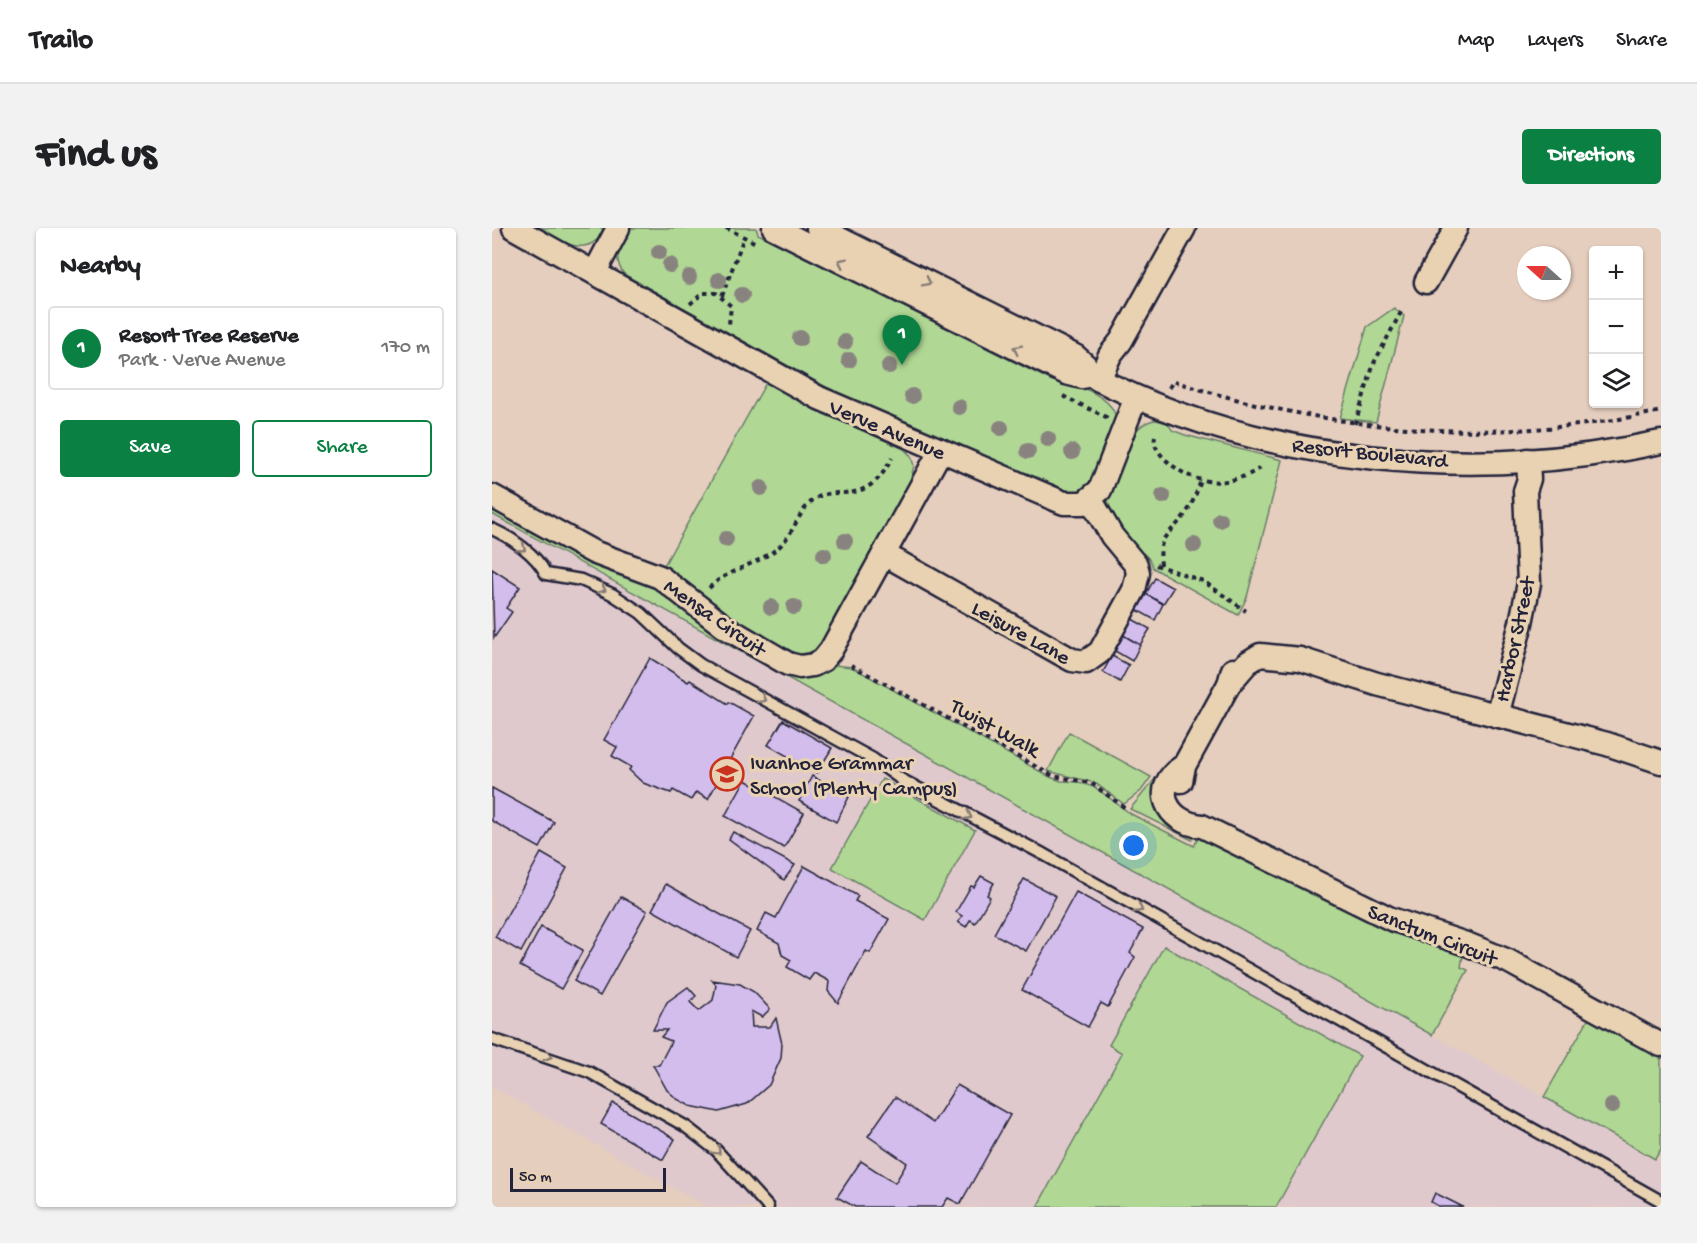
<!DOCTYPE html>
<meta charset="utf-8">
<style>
:root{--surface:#fff;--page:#f2f2f2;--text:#202124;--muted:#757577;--line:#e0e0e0;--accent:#0b8043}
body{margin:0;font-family:"Gochi Hand",sans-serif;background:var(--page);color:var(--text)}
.controls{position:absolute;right:18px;top:18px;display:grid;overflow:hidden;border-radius:6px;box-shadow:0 2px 4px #0004}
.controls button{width:54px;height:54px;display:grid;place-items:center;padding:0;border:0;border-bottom:2px solid var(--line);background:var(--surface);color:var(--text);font:30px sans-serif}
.compass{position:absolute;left:1025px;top:18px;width:54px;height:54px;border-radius:50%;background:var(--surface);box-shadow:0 2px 4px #0004;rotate:291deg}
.scale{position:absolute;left:18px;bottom:15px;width:156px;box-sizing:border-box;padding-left:6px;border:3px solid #22223b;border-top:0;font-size:16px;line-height:21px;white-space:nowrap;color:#22223b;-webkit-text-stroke:4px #e9d2b2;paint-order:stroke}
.you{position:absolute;left:642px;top:618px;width:21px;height:21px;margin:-15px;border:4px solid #fff;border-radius:50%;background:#1a73e8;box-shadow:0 0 0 9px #1a73e833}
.badge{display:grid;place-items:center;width:39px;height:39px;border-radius:50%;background:var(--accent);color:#fff;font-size:20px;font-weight:700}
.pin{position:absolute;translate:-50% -50px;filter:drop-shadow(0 2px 3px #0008)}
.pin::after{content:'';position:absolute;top:32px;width:21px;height:18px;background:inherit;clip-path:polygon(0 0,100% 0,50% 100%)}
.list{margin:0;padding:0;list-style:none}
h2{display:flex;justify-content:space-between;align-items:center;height:78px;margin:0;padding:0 24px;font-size:26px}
h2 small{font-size:20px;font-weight:400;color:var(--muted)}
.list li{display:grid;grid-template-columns:39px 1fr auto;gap:18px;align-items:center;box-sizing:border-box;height:84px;margin:0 12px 12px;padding:0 12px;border:2px solid var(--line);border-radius:6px}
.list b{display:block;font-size:22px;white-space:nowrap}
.list p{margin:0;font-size:20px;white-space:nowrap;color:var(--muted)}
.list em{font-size:20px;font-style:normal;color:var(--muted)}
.actions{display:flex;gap:12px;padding:18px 24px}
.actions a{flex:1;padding:14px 0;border:2px solid var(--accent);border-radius:6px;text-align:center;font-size:21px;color:var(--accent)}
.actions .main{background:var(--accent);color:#fff}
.icon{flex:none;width:33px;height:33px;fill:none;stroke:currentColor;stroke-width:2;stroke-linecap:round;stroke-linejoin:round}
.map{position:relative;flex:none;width:1169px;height:979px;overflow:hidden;border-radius:6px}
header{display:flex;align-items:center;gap:36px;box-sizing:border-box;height:84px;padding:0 30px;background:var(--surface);border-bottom:2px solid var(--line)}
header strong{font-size:28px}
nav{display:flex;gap:33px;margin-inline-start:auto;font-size:21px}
.intro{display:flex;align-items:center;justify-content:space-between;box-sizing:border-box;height:144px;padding:0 36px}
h1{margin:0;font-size:42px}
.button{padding:15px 27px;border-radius:6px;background:var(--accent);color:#fff;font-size:21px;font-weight:700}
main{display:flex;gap:36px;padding:0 36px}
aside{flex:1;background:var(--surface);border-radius:6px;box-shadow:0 2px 4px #0004}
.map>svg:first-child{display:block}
.built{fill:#e0c9cc}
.green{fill:#b0d894;stroke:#697d68;stroke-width:1.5}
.building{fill:#d3bdec;stroke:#22223b;stroke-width:1.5}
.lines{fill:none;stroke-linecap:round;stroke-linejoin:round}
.lane-casing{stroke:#22223b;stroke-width:15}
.street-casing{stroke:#22223b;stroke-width:27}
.path{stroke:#22223b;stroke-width:4;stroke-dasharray:4.5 4.5;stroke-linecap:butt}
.lane{stroke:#e9d2b2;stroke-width:10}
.street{stroke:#e9d2b2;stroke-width:22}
.tree{fill:#898380}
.oneway{stroke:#867a76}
.labels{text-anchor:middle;stroke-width:6;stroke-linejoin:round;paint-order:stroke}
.street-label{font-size:22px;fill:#22223b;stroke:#e9d2b2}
.poi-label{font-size:22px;fill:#22223b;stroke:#e9d2b2;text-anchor:start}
</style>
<header>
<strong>Trailo</strong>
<nav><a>Map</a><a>Layers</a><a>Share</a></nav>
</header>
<div class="intro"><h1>Find us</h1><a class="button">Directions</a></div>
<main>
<aside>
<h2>Nearby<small></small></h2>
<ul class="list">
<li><span class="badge">1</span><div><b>Resort Tree Reserve</b><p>Park · Verve Avenue</p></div><em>170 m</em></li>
</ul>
<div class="actions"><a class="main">Save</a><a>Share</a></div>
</aside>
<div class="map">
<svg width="1169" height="979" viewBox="0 0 1169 979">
<rect width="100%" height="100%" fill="#e5cebe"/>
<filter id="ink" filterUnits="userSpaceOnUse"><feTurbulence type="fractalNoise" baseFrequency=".0167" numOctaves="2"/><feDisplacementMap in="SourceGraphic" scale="12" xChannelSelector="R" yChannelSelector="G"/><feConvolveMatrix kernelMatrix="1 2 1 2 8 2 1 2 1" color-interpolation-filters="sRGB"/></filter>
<g filter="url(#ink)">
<polygon class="built" points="0,286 1169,934 1169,979 216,979 0,859"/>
<g class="green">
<path d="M45,0h70c-21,33 -43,14 -70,0z"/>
<path d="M137,0h127l2,6 294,147 9,-3c18,9 52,18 55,41l-23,63 -14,10 -15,-1 -213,-90 -226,-126c-14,-16 -5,-31 4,-47z"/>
<polygon points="902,80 912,88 884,194 848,190 875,99"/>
<path d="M275,153l62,34 75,34 7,7 3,10 -5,19 -84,153c-7,9 -13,18 -25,18 -29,-1 -112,-68 -138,-87z"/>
<path d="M664,192l12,3 4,7 13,5 97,25 -35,137 -9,18 -85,-47c-4,-16 -17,-16 -26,-26 -10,-11 -18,-30 -19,-44 12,-23 16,-75 48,-78z"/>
<polygon points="0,281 94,333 152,350 310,450 326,448 342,437 360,439 558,549 569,553 587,554 604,560 639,586 702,618 707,609 884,697 971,727 969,739 976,742 940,807 0,286"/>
<polygon points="577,504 659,549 649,563 632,576 603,555 556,543"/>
<polygon points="390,551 483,602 433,692 340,640"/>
<polygon points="663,551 669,555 703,607 700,612 638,581"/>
<polygon points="672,718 868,828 784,979 545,979 630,825 617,817"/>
<polygon points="1097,790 1169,830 1169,921 1163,931 1052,869"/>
</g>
<g class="building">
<polygon points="0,341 28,359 14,380 20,384 2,410"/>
<polygon points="663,350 681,360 671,376 654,366"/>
<polygon points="654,366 671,376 663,392 645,382"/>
<polygon points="640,391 658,401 648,417 631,407"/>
<polygon points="631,407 648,417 640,433 623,423"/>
<polygon points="620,428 637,437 628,454 611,444"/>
<polygon points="158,430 196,454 198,452 236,476 237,474 262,488 216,571 204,564 199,572 181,562 179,565 151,555 137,542 139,539 120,528 125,519 112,512"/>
<polygon points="291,492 340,520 325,545 276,517"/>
<polygon points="320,548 357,569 344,594 307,573"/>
<polygon points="253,552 312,585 292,620 233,588"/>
<polygon points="0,560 62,594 48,620 0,593"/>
<polygon points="241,604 303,637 292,652 237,611"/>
<polygon points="49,625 75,640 29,724 3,709"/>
<polygon points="312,638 366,668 363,673 397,691 378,725 374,723 346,775 336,763 337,753 322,745 317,752 295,739 299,732 290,727 287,715 265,703 274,685 284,690"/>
<polygon points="489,648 502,655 495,667 498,669 483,695 478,692 474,699 466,694 470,688 464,684 479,658 482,659"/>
<polygon points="532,651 564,668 534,723 502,706"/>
<polygon points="174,656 258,703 244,729 160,682"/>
<polygon points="584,664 651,701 638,725 643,729 616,779 609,775 596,799 530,762"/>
<polygon points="129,669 155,683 108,768 82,753"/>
<polygon points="49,699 91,722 69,761 28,738"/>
<polygon points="220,752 248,756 262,764 278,781 270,789 259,783 260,799 278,799 284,790 290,816 289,830 277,857 255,876 227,884 198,878 185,871 175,862 161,837 167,837 178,816 179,813 169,809 175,802 161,802 175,774 196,759 204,768 198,774 207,783 221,772 224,757"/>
<polygon points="465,857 518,887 468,976 456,970 450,979 363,979 345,969 369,933 403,955 415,935 376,908 403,869 441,895"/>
<polygon points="121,875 183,911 171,932 109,896"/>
<polygon points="943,965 971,979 948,979 939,974"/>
</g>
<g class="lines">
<defs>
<g id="lane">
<path d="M0,301c20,9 44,25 54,45l35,6 31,14 29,19 37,35 23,17 172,94 29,21 141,74 618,347"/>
<polyline points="0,811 97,844 193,898 224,922 276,979"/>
</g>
<g id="street">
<polyline points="22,0 327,170 572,275 592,275 608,262 644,169"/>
<path d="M282,0l292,145 16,4 8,-2c171,89 384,108 571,67"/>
<polyline points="326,0 583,128 594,138 598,147"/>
<polyline points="103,44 126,0"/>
<polyline points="934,54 964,0"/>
<polyline points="607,152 618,127 629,113 692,0"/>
<polyline points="0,268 101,324 168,349 233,399 296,436 308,439 321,437 331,432 339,422 449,222"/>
<polyline points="392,326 580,432 594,434 608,424 642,362 646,345 644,337 620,308 599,272"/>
<polyline points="737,456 755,435 768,427 808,431 885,456 1115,516 1169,534"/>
<polyline points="1005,488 1029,395 1037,355 1033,263 1037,251 1036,232"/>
<path d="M692,538c-35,20 -18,57 18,60l189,93 78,26 39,16 153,84"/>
<polyline points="689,553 692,538 737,456 741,442"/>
</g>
</defs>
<use href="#lane" class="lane-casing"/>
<use href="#street" class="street-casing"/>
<g class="path">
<polyline points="234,0 266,16"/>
<polyline points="230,68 252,9"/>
<polyline points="198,76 211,65 224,65 239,78 237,96"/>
<path d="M677,160l4,-7c159,51 324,66 488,30"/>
<polyline points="571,168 616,190"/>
<polyline points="863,196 882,135 909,84"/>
<path d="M663,208c-2,10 4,17 11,24 29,27 64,28 96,7"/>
<polyline points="664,337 711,353 754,383"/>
<path d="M669,337c-3,-31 6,-27 23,-49 8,-10 12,-23 17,-35"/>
<path d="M217,360c20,-20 50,-23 71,-42 15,-14 18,-36 36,-48 9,-5 17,-5 27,-5 25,0 38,-14 49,-35"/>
<polyline points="359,437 561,548 599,555 633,580"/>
</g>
<use href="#lane" class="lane"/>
<use href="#street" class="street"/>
</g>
<g class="tree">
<circle cx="167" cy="24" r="8"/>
<circle cx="178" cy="37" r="8"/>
<circle cx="197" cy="49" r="8"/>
<circle cx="227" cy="52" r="8"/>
<circle cx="250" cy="67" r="8"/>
<circle cx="308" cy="110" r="8"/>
<circle cx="353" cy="114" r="8"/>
<circle cx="357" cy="132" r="8"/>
<circle cx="397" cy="138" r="8"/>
<circle cx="420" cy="168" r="8"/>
<circle cx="467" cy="179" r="8"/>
<circle cx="509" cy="200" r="8"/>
<circle cx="556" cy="211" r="8"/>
<circle cx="536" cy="223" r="8"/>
<circle cx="580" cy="224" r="8"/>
<circle cx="269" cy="260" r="8"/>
<circle cx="671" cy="268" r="8"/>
<circle cx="728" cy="292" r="8"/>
<circle cx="234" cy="311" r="8"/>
<circle cx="353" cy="313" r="8"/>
<circle cx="702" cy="317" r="8"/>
<circle cx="332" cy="327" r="8"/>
<circle cx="279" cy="379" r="8"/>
<circle cx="302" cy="379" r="8"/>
<circle cx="1120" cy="878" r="8"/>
</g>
<defs><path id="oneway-chevron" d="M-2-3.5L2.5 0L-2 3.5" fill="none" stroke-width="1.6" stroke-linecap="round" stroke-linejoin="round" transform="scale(1.5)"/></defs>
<g class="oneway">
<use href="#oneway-chevron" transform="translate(350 34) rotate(-154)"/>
<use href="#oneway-chevron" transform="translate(435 54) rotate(26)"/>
<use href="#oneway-chevron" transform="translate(525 121) rotate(-154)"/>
<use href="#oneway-chevron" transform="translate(30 320) rotate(39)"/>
<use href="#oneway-chevron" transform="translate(110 361) rotate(26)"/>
<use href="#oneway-chevron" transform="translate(270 471) rotate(29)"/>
<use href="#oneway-chevron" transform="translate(476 588) rotate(27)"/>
<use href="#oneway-chevron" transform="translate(647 681) rotate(30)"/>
<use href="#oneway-chevron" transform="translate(56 828) rotate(17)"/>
<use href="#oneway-chevron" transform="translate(225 923) rotate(45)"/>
</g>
</g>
<defs>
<symbol id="school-ring" viewBox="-11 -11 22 22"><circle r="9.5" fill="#e9d2b2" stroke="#c8321e" stroke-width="1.5"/><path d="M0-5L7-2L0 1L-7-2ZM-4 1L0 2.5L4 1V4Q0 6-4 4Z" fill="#c8321e"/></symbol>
</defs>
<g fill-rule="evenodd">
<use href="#school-ring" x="216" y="527" width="38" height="38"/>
</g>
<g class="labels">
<g class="street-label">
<text transform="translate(396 200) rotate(23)" y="8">Verve Avenue</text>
<text transform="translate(878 223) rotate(6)" y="8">Resort Boulevard</text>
<text transform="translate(224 388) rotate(35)" y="8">Mensa Circuit</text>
<text transform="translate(530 403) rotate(29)" y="8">Leisure Lane</text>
<text transform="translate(1021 411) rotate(-78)" y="8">Harbor Street</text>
<text transform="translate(504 498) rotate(29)" y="8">Twist Walk</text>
<text transform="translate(941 705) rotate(21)" y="8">Sanctum Circuit</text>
</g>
<g class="poi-label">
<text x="258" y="541">Ivanhoe Grammar<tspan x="258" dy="25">School (Plenty Campus)</tspan></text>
</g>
</g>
</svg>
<div class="controls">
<button>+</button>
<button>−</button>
<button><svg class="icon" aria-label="layers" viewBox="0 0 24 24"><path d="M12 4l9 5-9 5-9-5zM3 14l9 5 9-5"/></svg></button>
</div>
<svg class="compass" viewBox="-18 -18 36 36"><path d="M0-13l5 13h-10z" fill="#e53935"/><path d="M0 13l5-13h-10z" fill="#757577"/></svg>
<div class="scale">50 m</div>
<div class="you"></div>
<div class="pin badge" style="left:410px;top:137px">1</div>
</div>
</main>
